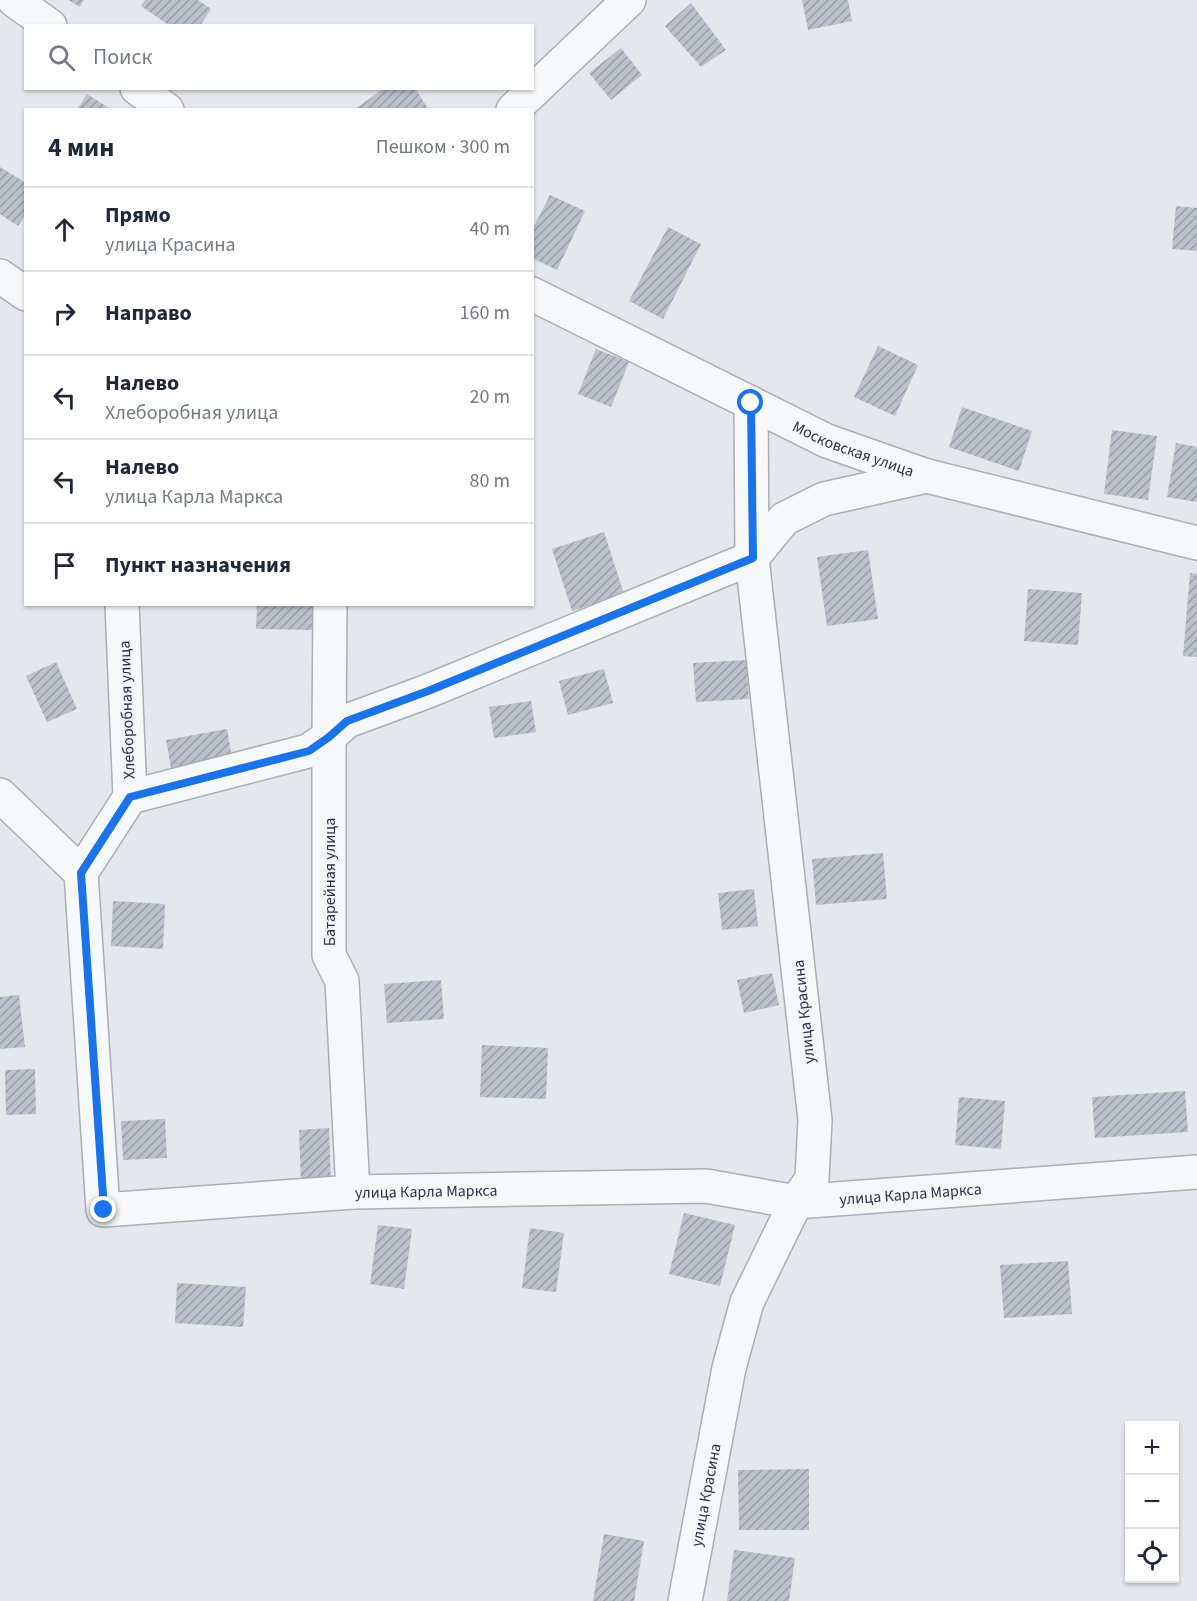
<!DOCTYPE html>
<html lang="ru">
<meta charset="utf-8">
<style>
:root{--surface:#fff;--page:#f6f6f7;--text:#1f2937;--muted:#747a83;--line:#e0e1e3}
body{margin:0;font-family:"Source Sans 3",sans-serif;background:var(--page);color:var(--text)}
.controls{position:absolute;right:18px;bottom:18px;display:grid;overflow:hidden;border-radius:0px;box-shadow:0 2px 4px #0004}
.controls button{width:54px;height:54px;display:grid;place-items:center;padding:0;border:0;border-bottom:2px solid var(--line);background:var(--surface);color:var(--text);font:30px sans-serif}
.stop{position:absolute;width:18px;height:18px;margin:-14px;border:4px solid #1a73e8;border-radius:50%;background:#fff}
.stop.end{background:#1a73e8;border-color:#fff;box-shadow:0 2px 6px #0008}
.list{margin:0;padding:0;list-style:none}
h2{display:flex;justify-content:space-between;align-items:center;height:78px;margin:0;padding:0 24px;font-size:26px}
h2 small{font-size:20px;font-weight:400;color:var(--muted)}
.list li{display:grid;grid-template-columns:39px 1fr auto;gap:18px;align-items:center;box-sizing:border-box;height:84px;padding:0 24px;border-top:2px solid var(--line)}
.list b{display:block;font-size:22px;white-space:nowrap}
.list p{margin:0;font-size:20px;white-space:nowrap;color:var(--muted)}
.list em{font-size:20px;font-style:normal;color:var(--muted)}
.icon{flex:none;width:33px;height:33px;fill:none;stroke:currentColor;stroke-width:2;stroke-linecap:round;stroke-linejoin:round}
.map{position:relative;flex:none;width:1197px;height:1601px;overflow:hidden}
.search{position:absolute;background:var(--surface);box-shadow:0 2px 4px #0004;left:24px;top:24px;width:510px;height:66px;display:flex;align-items:center;gap:15px;box-sizing:border-box;padding:0 21px;border-radius:0px;color:var(--muted);font-size:22px}
.panel{position:absolute;background:var(--surface);box-shadow:0 2px 4px #0004;left:24px;top:108px;width:510px;height:498px;border-radius:0px}
.map>svg:first-child{display:block}
.building{fill:url(#building-hatch)}
.lines{fill:none;stroke-linecap:round;stroke-linejoin:round}
.minor-casing{stroke:#a9aeb7;stroke-width:36}
.minor{stroke:#f7f8fa;stroke-width:33}
.route{stroke:#1a73e8;stroke-width:8}
.labels{text-anchor:middle;stroke-width:4.5;stroke-linejoin:round;paint-order:stroke}
.street-label{font-size:16px;fill:#2b3445;stroke:#f4f6f9}
</style>
<div class="map">
<svg width="1197" height="1601" viewBox="0 0 1197 1601">
<defs>
<pattern id="building-hatch" width="6" height="6" patternUnits="userSpaceOnUse" patternTransform="scale(1.5)"><rect width="6" height="6" fill="#bbc0ca"/><path d="M-1 1l2-2M0 6l6-6M5 7l2-2" fill="none" stroke="#989da6"/></pattern>
</defs>
<rect width="100%" height="100%" fill="#e4e7ec"/>
<g class="building">
<polygon points="68,0 84,0 80,7"/>
<polygon points="145,0 198,0 211,9 200,26 170,26 141,6"/>
<polygon points="802,0 848,0 852,21 808,30"/>
<polygon points="691,3 726,50 701,67 665,26"/>
<polygon points="621,48 642,75 611,100 589,73"/>
<polygon points="384,88 415,88 429,110 354,110"/>
<polygon points="87,94 112,110 77,110"/>
<polygon points="0,167 26,183 26,214 18,226 0,214"/>
<polygon points="550,195 585,211 557,270 532,258 532,230"/>
<polygon points="1176,206 1197,208 1197,251 1172,249"/>
<polygon points="668,227 701,244 663,319 629,301"/>
<polygon points="878,346 918,365 895,416 854,397"/>
<polygon points="596,349 629,362 611,407 578,394"/>
<polygon points="962,407 1032,431 1019,471 949,447"/>
<polygon points="1112,430 1157,436 1148,500 1104,494"/>
<polygon points="1176,443 1197,447 1197,502 1167,497"/>
<polygon points="604,532 624,594 572,611 552,549"/>
<polygon points="868,550 878,619 827,626 817,557"/>
<polygon points="1190,573 1197,574 1197,657 1183,656"/>
<polygon points="1028,589 1082,593 1078,645 1024,641"/>
<polygon points="257,604 318,604 318,630 256,629"/>
<polygon points="746,660 749,699 696,702 693,663"/>
<polygon points="56,662 77,709 47,722 26,676"/>
<polygon points="604,669 613,703 568,715 559,681"/>
<polygon points="531,701 536,732 494,738 489,707"/>
<polygon points="227,729 232,757 171,768 166,740"/>
<polygon points="883,853 887,899 816,905 812,859"/>
<polygon points="754,889 758,926 722,930 718,893"/>
<polygon points="113,901 165,904 163,949 111,946"/>
<polygon points="772,973 779,1005 744,1013 737,980"/>
<polygon points="441,980 444,1019 387,1023 384,984"/>
<polygon points="19,995 25,1047 0,1049 0,997"/>
<polygon points="482,1045 548,1048 546,1099 480,1097"/>
<polygon points="35,1069 36,1114 6,1115 5,1070"/>
<polygon points="1185,1091 1188,1132 1095,1138 1092,1097"/>
<polygon points="959,1097 1005,1101 1001,1149 955,1145"/>
<polygon points="165,1119 167,1158 123,1160 121,1121"/>
<polygon points="329,1128 331,1182 301,1183 299,1130"/>
<polygon points="684,1213 735,1225 720,1286 669,1274"/>
<polygon points="378,1225 412,1229 404,1289 370,1284"/>
<polygon points="530,1228 564,1233 556,1292 522,1288"/>
<polygon points="1068,1261 1072,1314 1004,1318 1000,1265"/>
<polygon points="177,1283 246,1287 243,1327 175,1323"/>
<polygon points="809,1469 809,1530 739,1530 738,1470"/>
<polygon points="604,1534 644,1541 634,1601 593,1601"/>
<polygon points="734,1550 795,1558 789,1601 727,1601"/>
</g>
<g class="lines">
<defs>
<g id="minor">
<polyline points="14,0 50,26"/>
<polyline points="137,88 167,110"/>
<polyline points="513,110 629,0"/>
<polyline points="0,276 26,294"/>
<path id="s1" d="M532,294l295,147 100,35 270,67"/>
<polyline points="330,604 329,737 329,955 342,981 353,1192"/>
<path id="s2" d="M0,795l81,78 22,337 250,-18 353,-6 90,16 401,-30"/>
<polyline points="130,797 308,751 329,737 347,721 428,691 752,558 784,519 824,499 927,476"/>
<polyline points="81,873 130,797 122,604"/>
<path id="s3" d="M685,1601l44,-233 18,-66 49,-100 16,-23 3,-59 -63,-562 -1,-155"/>
</g>
</defs>
<use href="#minor" class="minor-casing"/>
<use href="#minor" class="minor"/>
</g>
<g class="lines">
<polyline class="route" points="104,1210 81,873 130,797 309,751 329,737 347,721 428,691 753,558 751,403"/>
</g>
<g class="labels">
<g class="street-label">
<text dy="6" stroke="none"><textPath href="#s1" startOffset="357">Московская улица</textPath></text>
<text transform="translate(126 710) rotate(-92)" y="6">Хлеборобная улица</text>
<text transform="translate(329 882) rotate(-90)" y="6">Батарейная улица</text>
<text transform="translate(803 1012) rotate(-96)" y="6">улица Красина</text>
<text dy="6" stroke="none"><textPath href="#s2" startOffset="774">улица Карла Маркса</textPath></text>
<text dy="6" stroke="none"><textPath href="#s2" startOffset="1260">улица Карла Маркса</textPath></text>
<text dy="6" stroke="none"><textPath href="#s3" startOffset="108">улица Красина</textPath></text>
</g>
</g>
</svg>
<div class="controls">
<button>+</button>
<button>−</button>
<button><svg class="icon" aria-label="locate" viewBox="0 0 24 24"><circle cx="12" cy="12" r="6"/><path d="M12 2v4M12 18v4M2 12h4M18 12h4"/></svg></button>
</div>
<div class="stop" style="left:751px;top:403px"></div>
<div class="stop end" style="left:104px;top:1210px"></div>
<div class="search"><svg class="icon" aria-label="search" viewBox="0 0 24 24"><circle cx="10" cy="10" r="6"/><path d="M15 15l6 6"/></svg>Поиск</div>
<section class="panel">
<h2>4 мин<small>Пешком · 300 m</small></h2>
<ul class="list">
<li><svg class="icon" aria-label="ahead" viewBox="0 0 24 24"><path d="M12 20V5M6 11l6-6 6 6"/></svg><div><b>Прямо</b><p>улица Красина</p></div><em>40 m</em></li>
<li><svg class="icon" aria-label="right" viewBox="0 0 24 24"><path d="M7 20v-9h11M14 6l5 5-5 5"/></svg><div><b>Направо</b></div><em>160 m</em></li>
<li><svg class="icon" aria-label="left" viewBox="0 0 24 24"><path d="M17 20v-9H6M10 6l-5 5 5 5"/></svg><div><b>Налево</b><p>Хлеборобная улица</p></div><em>20 m</em></li>
<li><svg class="icon" aria-label="left" viewBox="0 0 24 24"><path d="M17 20v-9H6M10 6l-5 5 5 5"/></svg><div><b>Налево</b><p>улица Карла Маркса</p></div><em>80 m</em></li>
<li><svg class="icon" aria-label="arrive" viewBox="0 0 24 24"><path d="M6 21V4h12l-3 4 3 4H6"/></svg><div><b>Пункт назначения</b></div></li>
</ul>
</section>
</div>
